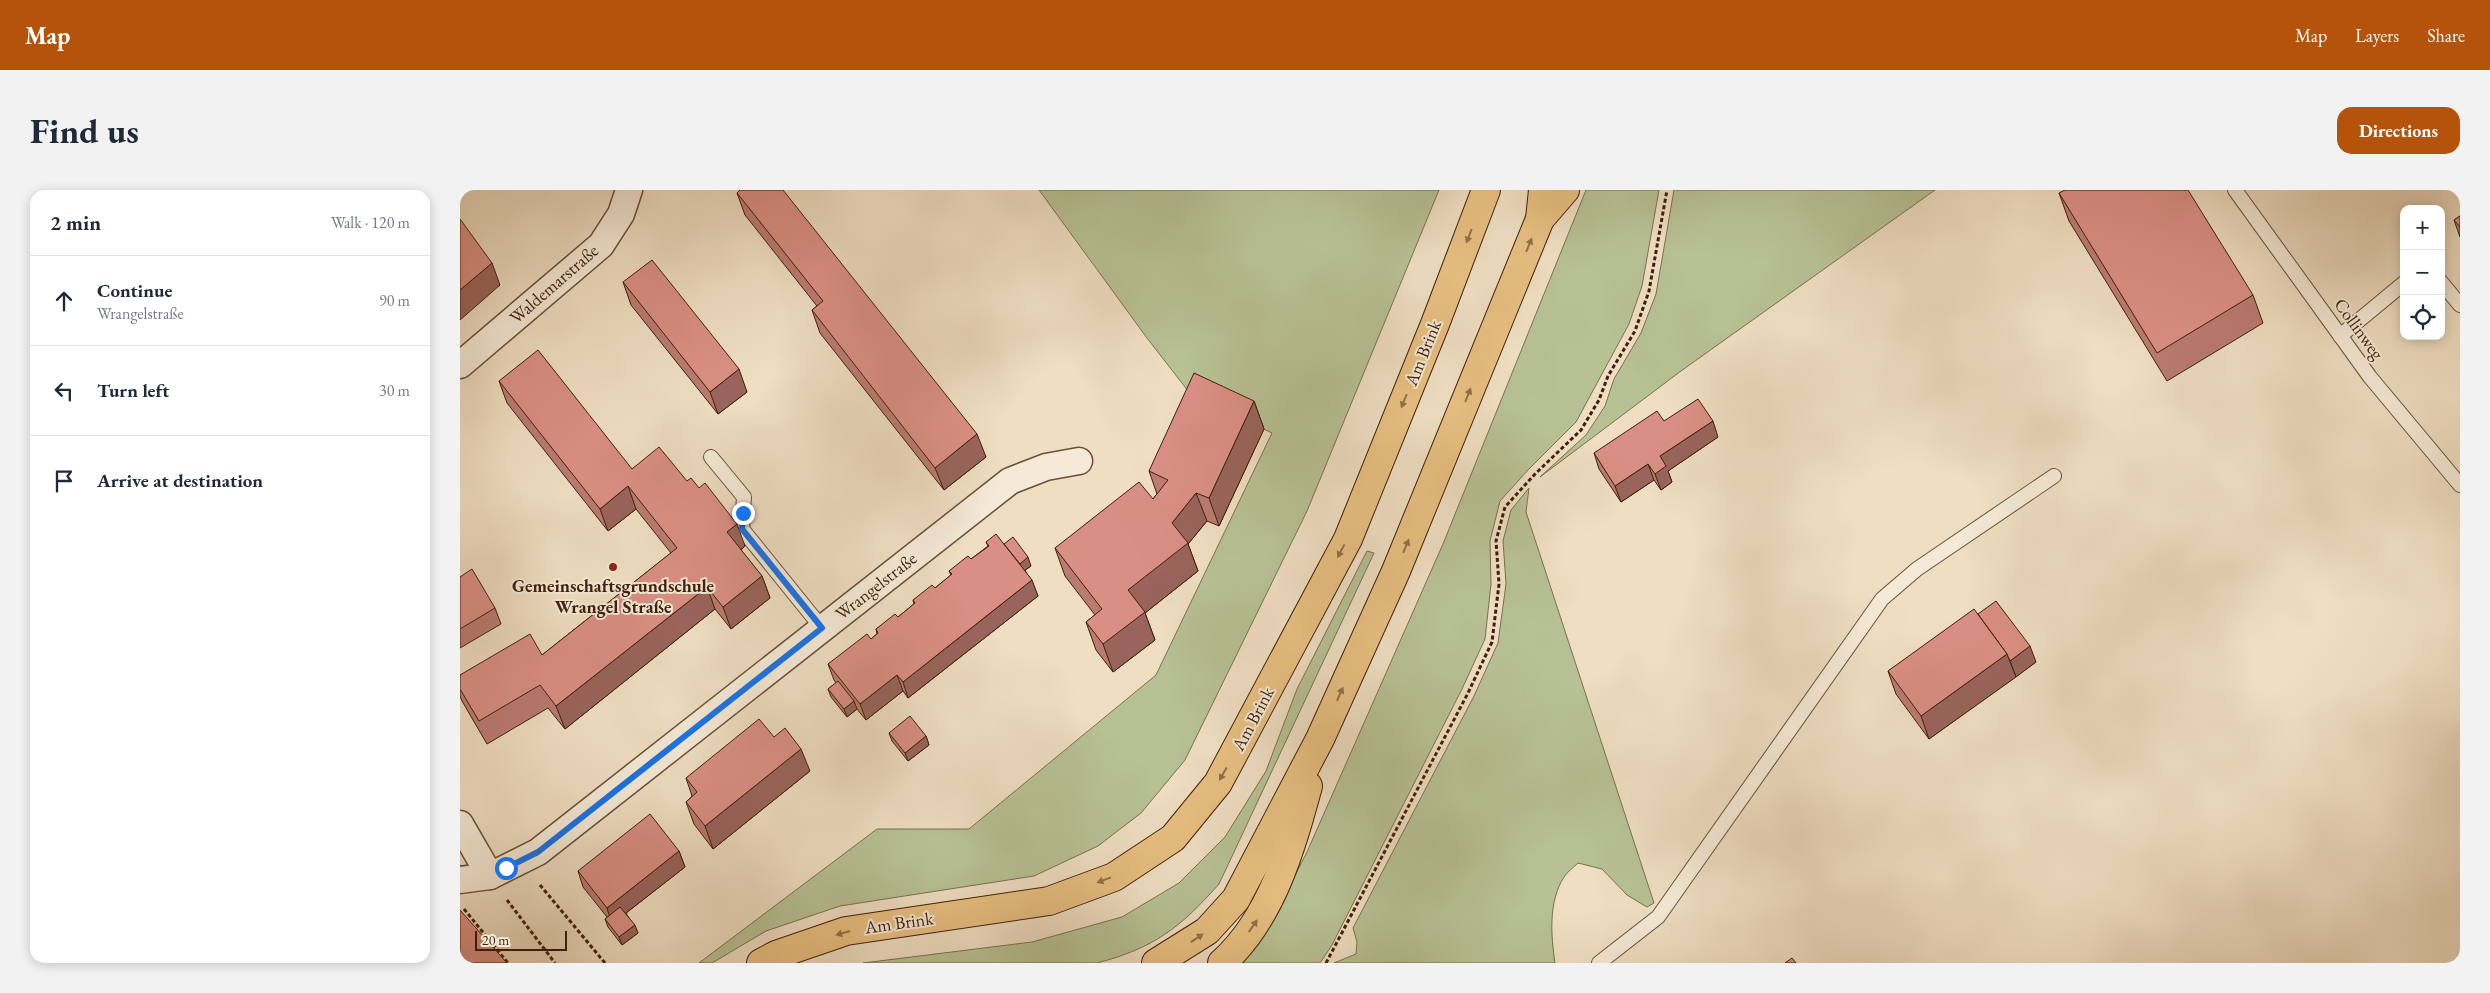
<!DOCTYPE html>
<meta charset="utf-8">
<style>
:root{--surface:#fff;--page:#f2f2f3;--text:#1f2937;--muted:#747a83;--line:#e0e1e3;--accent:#b45309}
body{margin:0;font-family:"EB Garamond",serif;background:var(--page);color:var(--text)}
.controls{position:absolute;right:15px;top:15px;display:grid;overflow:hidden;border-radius:10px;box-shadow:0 2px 12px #0003}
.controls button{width:45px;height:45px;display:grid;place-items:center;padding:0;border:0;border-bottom:1px solid var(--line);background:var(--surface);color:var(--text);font:25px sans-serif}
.scale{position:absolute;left:15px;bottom:12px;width:92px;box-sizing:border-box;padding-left:5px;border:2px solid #3f1f0b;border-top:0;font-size:14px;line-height:18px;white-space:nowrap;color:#3f1f0b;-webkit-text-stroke:4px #f5ead7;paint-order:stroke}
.stop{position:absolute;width:15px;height:15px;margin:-11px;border:4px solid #1a73e8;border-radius:50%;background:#fff}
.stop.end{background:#1a73e8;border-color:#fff;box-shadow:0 1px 5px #0008}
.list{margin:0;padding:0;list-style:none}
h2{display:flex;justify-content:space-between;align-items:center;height:65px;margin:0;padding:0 20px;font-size:21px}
h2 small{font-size:16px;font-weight:400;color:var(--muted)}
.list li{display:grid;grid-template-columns:32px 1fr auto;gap:15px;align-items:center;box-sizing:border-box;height:90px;padding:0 20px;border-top:1px solid var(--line)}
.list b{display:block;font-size:19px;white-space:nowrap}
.list p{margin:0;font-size:16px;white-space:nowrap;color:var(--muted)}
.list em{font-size:16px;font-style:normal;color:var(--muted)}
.icon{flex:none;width:28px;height:28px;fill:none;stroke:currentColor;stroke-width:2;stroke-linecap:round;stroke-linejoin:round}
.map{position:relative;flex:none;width:2000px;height:773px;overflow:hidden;border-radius:15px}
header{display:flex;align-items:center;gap:30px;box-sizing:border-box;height:70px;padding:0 25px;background:var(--accent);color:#fff}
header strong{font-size:24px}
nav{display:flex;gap:28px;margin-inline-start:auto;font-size:18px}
.intro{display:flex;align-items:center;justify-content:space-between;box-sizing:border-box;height:120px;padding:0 30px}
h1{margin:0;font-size:35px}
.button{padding:12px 22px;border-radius:15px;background:var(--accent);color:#fff;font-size:18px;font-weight:700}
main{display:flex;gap:30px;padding:0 30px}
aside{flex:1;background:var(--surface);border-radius:15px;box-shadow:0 2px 12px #0003}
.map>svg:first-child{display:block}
.green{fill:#b7c194;stroke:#7b7050}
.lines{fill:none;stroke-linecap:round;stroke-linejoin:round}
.lane-casing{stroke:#6b4f39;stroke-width:16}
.street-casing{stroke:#6b4f39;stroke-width:29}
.highway-casing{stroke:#3f1f0b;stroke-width:30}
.path{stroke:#3f1f0b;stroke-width:3;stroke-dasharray:4 2.5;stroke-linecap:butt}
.lane{stroke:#f5ead7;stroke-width:14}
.street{stroke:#f5ead7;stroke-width:26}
.highway{stroke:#e8bf81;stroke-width:28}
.wall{fill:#bb7b72;stroke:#3f1f0b}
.shaded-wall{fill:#99645c;stroke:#3f1f0b}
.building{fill:#da8f84;stroke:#3f1f0b}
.oneway{fill:#946f46}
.route{stroke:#1a73e8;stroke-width:6}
.poi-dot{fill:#8f2418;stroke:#f5ead7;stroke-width:2}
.labels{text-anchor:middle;stroke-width:4;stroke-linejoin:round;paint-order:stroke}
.street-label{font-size:18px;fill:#3f1f0b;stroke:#f5ead7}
.poi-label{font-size:18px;font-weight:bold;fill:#3f1f0b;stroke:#f5ead7}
</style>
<header>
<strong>Map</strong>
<nav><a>Map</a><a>Layers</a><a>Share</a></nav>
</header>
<div class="intro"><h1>Find us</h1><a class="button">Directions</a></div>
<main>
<aside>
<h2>2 min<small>Walk · 120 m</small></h2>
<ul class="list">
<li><svg class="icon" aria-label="ahead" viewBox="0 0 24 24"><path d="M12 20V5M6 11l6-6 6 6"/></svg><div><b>Continue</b><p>Wrangelstraße</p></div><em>90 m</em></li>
<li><svg class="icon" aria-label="left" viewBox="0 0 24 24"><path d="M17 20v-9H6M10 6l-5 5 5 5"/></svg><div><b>Turn left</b></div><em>30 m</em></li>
<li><svg class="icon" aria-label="arrive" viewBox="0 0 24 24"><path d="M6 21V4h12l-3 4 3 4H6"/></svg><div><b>Arrive at destination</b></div></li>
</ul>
</aside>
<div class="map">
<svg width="2000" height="773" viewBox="0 0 2000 773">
<rect width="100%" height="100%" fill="#efdec2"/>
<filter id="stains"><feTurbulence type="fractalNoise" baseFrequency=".004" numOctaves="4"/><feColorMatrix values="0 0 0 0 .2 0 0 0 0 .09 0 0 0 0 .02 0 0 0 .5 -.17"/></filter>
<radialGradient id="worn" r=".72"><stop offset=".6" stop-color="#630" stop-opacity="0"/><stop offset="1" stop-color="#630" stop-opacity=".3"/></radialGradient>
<g class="green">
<polygon points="579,0 979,0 847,321 725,570 681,623 638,656 574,686 380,716 306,741 252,773 239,773 417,639 509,639 696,485 812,243 732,206 687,148"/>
<polygon points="1126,0 1199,0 1182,96 1169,134 1116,232 1068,280 1040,311 1030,351 1031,394 1025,449 1002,499 872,755 860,773 777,773 811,732 847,662 983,354"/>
<polygon points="1214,0 1475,0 1221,181 1080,287 1126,245 1145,216 1154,189 1181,143 1196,104"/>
<path d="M1069,298l-3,24 128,391 -7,4 -20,-12 -25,-26 -24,-6c-4,4 -11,9 -14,14 -16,25 -13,59 -9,86h-221l22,-9 1,-12 -4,-14 121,-232 24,-53 8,-59 -3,-43 8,-31z"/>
<path d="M907,361l7,2 -155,331c-39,44 -65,64 -122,79h-234l169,-21 90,-25 57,-34 46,-46 41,-66 31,-82z"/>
</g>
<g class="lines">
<defs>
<g id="lane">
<polyline points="1775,0 1910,187 2000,295"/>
<polyline points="1981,92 2000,115"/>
<polyline points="1880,146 1944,93"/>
<polyline points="251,267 284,307 282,339 362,438"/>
<polyline points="1139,773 1198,727 1422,409 1457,379 1594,286"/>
</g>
<g id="street">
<polyline points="0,175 141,55 161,24 169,0"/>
<polyline points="0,634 30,686"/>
<polyline points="0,690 30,686 78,662 550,291 586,277 619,271"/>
</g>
<g id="highway">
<polyline points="1080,29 1105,0"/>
<polyline points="301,773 316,765 386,741 589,711 654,687 713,648 758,593 888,349 975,134 1026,0"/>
<polyline points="696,773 747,741 776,709 860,549 936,381 1080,29 1083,0"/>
<path d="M762,773c50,-45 69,-115 86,-177"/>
</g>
</defs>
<use href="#lane" class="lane-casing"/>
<use href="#street" class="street-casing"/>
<use href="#highway" class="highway-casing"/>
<g class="path">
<polyline points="80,695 145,773"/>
<polyline points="47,710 95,773"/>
<polyline points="4,719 48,773"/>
<polyline points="866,773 1008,503 1032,452 1039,394 1036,351 1045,317 1075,284 1121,240 1139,210 1148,186 1175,141 1189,101 1207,0"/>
</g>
<use href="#lane" class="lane"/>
<use href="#street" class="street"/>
<use href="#highway" class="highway"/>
</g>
<g class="wall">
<polygon points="277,3 526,267 484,300 360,143 352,120 357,116 285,25"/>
<polygon points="1599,3 1793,105 1803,133 1707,191 1609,31"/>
<polygon points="2000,26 2000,47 1994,30"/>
<polygon points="163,92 287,202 258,224 171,115"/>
<polygon points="39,191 172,279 227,291 285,356 281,360 302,386 310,408 271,439 255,419 105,539 88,518 27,554 2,511 0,506 0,485 82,465 211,363 176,319 148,341 47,213"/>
<polygon points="794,211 804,239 759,336 747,331 728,354 738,381 685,423 695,450 653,482 636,460 626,432 635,425 605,386 595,358 693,309 697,304 689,281"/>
<polygon points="1204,231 1258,247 1208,281 1212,292 1201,300 1194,290 1161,312 1139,279 1134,263"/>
<polygon points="526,352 544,354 571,376 565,380 578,406 448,508 443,501 406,530 396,518 397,519 387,527 371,507 368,499 376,493 374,490 368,474 411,449 417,444 416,439 438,427 454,414 453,410 475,398 491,385 489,381 511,369 528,356"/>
<polygon points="0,387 35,418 41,434 0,458"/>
<polygon points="1518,424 1576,472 1469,549 1436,504 1428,481"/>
<polygon points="429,543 466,546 469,555 448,571 432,551"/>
<polygon points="314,547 350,581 253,659 234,634 226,612 232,606 226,588"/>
<polygon points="219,661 225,677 166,723 178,743 162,755 148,737 145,729 147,727 123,697 118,681"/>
</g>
<g class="shaded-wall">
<polygon points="32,73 40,95 0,130 0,100"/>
<polygon points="279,179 287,202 258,224 250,202"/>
<polygon points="794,211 804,239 759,336 749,308"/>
<polygon points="1253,231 1258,247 1208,281 1212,292 1201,300 1195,284 1200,266"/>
<polygon points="517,244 526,267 484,300 475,278"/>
<polygon points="1188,274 1194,290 1161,312 1155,296"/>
<polygon points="168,296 176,319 148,341 140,319"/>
<polygon points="736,303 747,331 728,354 738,381 685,423 695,450 653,482 643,454 668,400 712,333"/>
<polygon points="277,334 285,356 275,364 267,342"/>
<polygon points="568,367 571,376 561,383 558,375"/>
<polygon points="302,386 310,408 271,439 263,417"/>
<polygon points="572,390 578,406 448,508 443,492"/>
<polygon points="247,397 255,419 105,539 96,516"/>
<polygon points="1570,456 1576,472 1556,487 1550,471"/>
<polygon points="1547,464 1556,487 1469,549 1461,526"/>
<polygon points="437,485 443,501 406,530 400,514"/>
<polygon points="394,511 397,519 387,527 384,519"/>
<polygon points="466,546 469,555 448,571 445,563"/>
<polygon points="341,559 350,581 253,659 245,636"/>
<polygon points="219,661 225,677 152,734 147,718"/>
<polygon points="175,735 178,743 162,755 159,747"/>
</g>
<g class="building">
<polygon points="280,0 323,0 517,244 475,278 352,120 363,111 277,3"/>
<polygon points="1605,0 1728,0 1793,105 1697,163 1599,3"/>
<polygon points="2000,26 2000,37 1994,30"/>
<polygon points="0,29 32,73 0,100"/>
<polygon points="192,70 279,179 250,202 163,92"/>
<polygon points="78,160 172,279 199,257 227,291 231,288 239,298 245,293 277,334 267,342 302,386 263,417 247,397 96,516 80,495 19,531 0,499 0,485 70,444 82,465 217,358 168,296 140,319 39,191"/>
<polygon points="734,183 794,211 749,308 736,303 712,333 728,353 668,400 685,422 643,454 626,432 642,419 595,358 679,292 693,309 708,290 689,281"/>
<polygon points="1238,209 1253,231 1200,266 1206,276 1195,284 1188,274 1155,296 1134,263 1197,221 1204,231"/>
<polygon points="536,344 572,390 443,492 437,485 400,514 368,474 407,444 411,449 418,443 416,439 435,424 438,427 455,413 453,410 472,395 475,398 492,384 489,381 499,373 508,366 511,369 529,356 526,352"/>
<polygon points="553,347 568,367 560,374 544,354"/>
<polygon points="12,379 35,418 0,439 0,387"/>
<polygon points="1536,411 1570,456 1550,471 1547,464 1518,424"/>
<polygon points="1514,419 1547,464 1461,526 1428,481"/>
<polygon points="378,491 394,511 384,519 368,499"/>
<polygon points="450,526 466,546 445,563 429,543"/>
<polygon points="299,529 314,547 325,538 341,559 245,636 226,612 237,602 226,588"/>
<polygon points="190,624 219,661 147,718 118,681"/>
<polygon points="160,717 175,735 159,747 145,729"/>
<polygon points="0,720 47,773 0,773"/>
<polygon points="1332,768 1336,773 1325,773"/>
</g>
<defs><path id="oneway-solid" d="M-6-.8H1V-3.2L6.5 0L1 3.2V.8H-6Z" transform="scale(1.25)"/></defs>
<g class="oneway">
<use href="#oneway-solid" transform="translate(1009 46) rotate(111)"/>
<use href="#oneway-solid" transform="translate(1069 55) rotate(-68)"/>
<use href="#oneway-solid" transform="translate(1008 205) rotate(-68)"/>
<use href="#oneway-solid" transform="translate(944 211) rotate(112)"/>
<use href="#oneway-solid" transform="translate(946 356) rotate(-68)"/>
<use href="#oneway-solid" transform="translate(881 361) rotate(118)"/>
<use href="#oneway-solid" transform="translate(880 504) rotate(-66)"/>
<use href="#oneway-solid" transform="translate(763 584) rotate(119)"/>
<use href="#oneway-solid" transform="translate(644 690) rotate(160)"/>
<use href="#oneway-solid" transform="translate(793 736) rotate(-55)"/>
<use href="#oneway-solid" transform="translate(383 743) rotate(164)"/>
<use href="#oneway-solid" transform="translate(737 748) rotate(-34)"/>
</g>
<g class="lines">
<polyline class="route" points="46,678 78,662 362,438 282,339 283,323"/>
</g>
<circle class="poi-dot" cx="153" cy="377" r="5"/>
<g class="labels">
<g class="street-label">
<text transform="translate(94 94) rotate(-41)" y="6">Waldemarstraße</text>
<text transform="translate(1899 139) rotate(54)" y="6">Collinweg</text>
<text transform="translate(963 163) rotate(-68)" y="6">Am Brink</text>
<text transform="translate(416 396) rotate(-38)" y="6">Wrangelstraße</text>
<text transform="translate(793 529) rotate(-62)" y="6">Am Brink</text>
<text transform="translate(439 733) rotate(-8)" y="6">Am Brink</text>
</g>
<g class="poi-label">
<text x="153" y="402">Gemeinschaftsgrundschule<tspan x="153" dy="21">Wrangel Straße</tspan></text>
</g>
</g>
<rect width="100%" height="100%" filter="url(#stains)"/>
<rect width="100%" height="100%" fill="url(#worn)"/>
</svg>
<div class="controls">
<button>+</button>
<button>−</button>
<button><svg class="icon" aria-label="locate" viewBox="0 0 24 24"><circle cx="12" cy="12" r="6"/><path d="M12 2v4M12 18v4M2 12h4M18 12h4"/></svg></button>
</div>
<div class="scale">20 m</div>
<div class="stop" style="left:46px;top:678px"></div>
<div class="stop end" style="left:283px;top:323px"></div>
</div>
</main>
